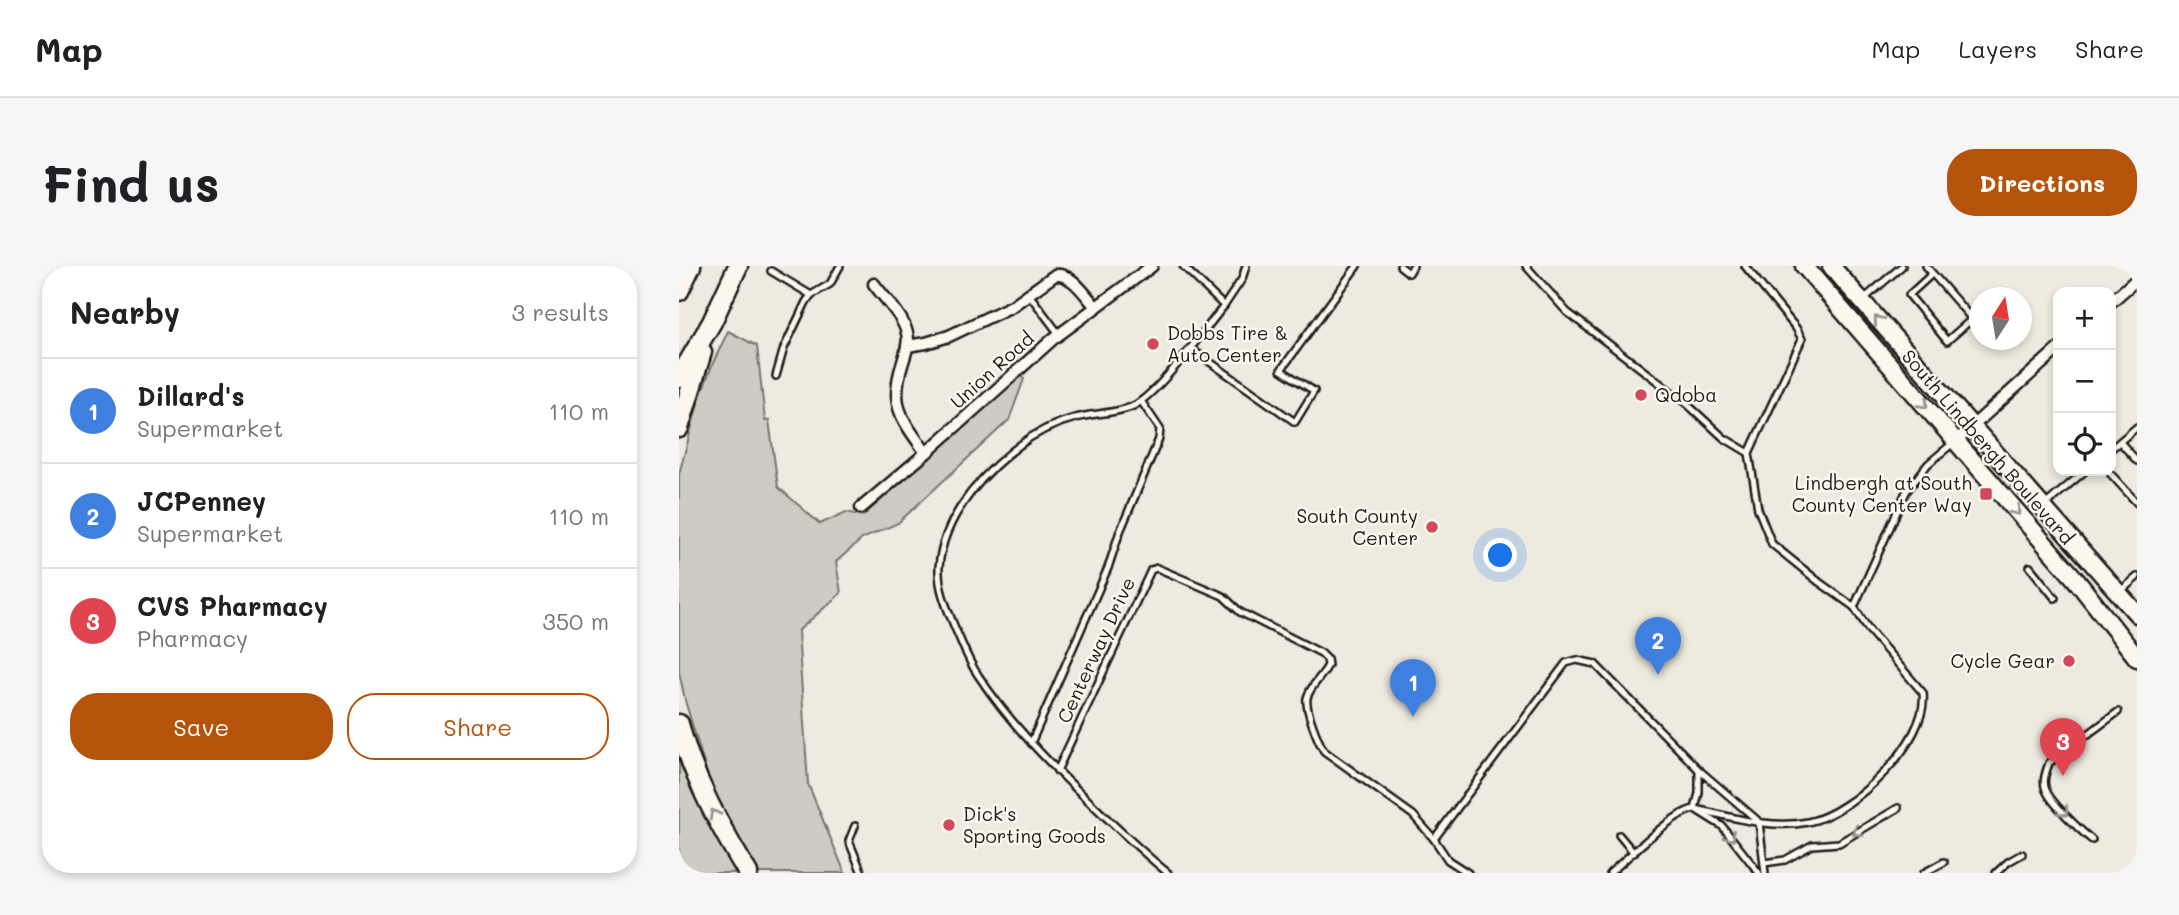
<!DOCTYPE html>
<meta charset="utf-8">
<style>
:root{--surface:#fff;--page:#f6f6f6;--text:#202124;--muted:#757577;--line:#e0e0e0;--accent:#b45309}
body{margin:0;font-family:Mali,sans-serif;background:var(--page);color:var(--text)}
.controls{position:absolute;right:21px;top:21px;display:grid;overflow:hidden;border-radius:14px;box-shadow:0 4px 10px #0003}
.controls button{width:63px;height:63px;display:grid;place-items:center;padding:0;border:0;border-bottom:2px solid var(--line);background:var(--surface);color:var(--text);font:35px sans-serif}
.compass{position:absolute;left:1290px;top:21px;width:63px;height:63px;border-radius:50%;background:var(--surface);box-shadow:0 4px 10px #0003;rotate:12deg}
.you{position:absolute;left:822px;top:290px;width:24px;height:24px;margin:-18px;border:5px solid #fff;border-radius:50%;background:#1a73e8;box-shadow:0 0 0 10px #1a73e833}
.badge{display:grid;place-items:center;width:46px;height:46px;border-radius:50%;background:var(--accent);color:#fff;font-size:23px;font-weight:700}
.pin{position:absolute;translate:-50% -58px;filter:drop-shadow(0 2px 4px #0008)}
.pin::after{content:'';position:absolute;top:37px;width:24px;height:21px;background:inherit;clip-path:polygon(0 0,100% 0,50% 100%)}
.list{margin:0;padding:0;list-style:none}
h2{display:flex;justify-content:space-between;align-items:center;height:91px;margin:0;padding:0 28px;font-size:30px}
h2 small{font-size:23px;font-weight:400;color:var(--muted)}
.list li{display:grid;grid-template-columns:46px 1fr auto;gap:21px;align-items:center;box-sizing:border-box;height:105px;padding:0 28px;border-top:2px solid var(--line)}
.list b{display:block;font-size:26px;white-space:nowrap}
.list p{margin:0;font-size:23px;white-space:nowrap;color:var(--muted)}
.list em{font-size:23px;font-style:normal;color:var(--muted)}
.actions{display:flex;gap:14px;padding:21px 28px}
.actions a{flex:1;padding:16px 0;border:2px solid var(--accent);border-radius:28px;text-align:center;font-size:24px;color:var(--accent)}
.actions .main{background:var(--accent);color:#fff}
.icon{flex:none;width:38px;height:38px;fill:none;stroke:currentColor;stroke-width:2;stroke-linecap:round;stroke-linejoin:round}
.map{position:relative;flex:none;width:1458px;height:607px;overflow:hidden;border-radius:28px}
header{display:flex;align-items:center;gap:42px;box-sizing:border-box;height:98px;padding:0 35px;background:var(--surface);border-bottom:2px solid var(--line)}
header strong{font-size:33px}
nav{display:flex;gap:38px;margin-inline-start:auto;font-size:24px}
.intro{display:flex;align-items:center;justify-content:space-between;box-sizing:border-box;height:168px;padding:0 42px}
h1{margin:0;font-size:49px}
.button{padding:18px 32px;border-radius:28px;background:var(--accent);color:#fff;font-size:24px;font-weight:700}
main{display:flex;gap:42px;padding:0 42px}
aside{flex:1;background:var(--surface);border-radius:28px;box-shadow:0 4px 10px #0003}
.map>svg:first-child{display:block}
.green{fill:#ceccc2;stroke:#75746f;stroke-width:2}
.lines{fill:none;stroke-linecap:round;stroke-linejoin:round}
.service-casing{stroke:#1c1c1c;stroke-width:10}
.minor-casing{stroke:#1c1c1c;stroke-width:15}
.primary-casing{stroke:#1c1c1c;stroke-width:21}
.motorway-casing{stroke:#1c1c1c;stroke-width:23}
.service{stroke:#fbf7ec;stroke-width:5}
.minor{stroke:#fbf7ec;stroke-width:10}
.primary{stroke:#fbf7ec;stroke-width:16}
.motorway{stroke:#fbf7ec;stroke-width:18}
.oneway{stroke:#97948e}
.poi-dot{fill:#d1495b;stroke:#fbf7ec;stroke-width:2.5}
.labels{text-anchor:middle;stroke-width:5;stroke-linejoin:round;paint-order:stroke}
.poi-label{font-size:19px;fill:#1c1c1c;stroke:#fbf7ec;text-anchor:start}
.street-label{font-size:19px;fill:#1c1c1c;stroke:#fbf7ec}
</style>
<header>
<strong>Map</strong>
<nav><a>Map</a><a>Layers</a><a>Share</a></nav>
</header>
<div class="intro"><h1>Find us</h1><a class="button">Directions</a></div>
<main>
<aside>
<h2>Nearby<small>3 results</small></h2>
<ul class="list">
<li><span class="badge" style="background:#3f7fe0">1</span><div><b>Dillard's</b><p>Supermarket</p></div><em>110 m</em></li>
<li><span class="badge" style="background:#3f7fe0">2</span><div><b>JCPenney</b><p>Supermarket</p></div><em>110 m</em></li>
<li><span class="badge" style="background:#e0444e">3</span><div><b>CVS Pharmacy</b><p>Pharmacy</p></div><em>350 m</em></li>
</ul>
<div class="actions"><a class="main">Save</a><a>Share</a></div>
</aside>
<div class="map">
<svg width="1458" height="607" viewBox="0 0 1458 607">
<rect width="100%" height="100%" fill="#eeeadf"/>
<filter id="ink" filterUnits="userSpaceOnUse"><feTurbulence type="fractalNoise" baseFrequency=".0143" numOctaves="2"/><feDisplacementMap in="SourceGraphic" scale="14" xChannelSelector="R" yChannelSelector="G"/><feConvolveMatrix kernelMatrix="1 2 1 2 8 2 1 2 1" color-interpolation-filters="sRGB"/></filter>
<g filter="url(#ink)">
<g class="green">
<polygon points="49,65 78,80 86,155 90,154 99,221 141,258 167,246 184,250 342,110 345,113 330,154 219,257 183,273 157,296 162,327 119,365 129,518 166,607 78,607 47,554 30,514 7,438 0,406 0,208 20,134 34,97"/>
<path d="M0,489c14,42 36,81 60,118h-60z"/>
</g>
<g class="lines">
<defs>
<g id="service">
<polyline points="721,0 730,7 734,0"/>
<polyline points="847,0 888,46 1008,138 1045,172 1070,187"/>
<polyline points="1247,0 1293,53 1268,75 1230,29 1253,8"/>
<polyline points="92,5 132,29"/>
<polyline points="349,27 380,68"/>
<polyline points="1185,33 1223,0"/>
<polyline points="545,40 563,13 567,0"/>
<polyline points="511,82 616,156 635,125 602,104 678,0"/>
<polyline points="97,110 105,82 127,36 132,29 151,18 161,0"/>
<polyline points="1441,176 1458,195"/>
<polyline points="1432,183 1458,161"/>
<polyline points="1429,205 1458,237"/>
<polyline points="1366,239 1406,205"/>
<polyline points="1351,301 1376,332"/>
<polyline points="1442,325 1458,311"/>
<polyline points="1175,341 1227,226 1249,198 1274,177"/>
<polyline points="352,477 429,302 440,268 480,173 481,163 462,135"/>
<path d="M378,505l94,-201 6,-2 66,28 17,16 81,41 6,6 1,6c-5,11 -18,21 -21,33 -2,11 11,43 17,53l89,64 21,24 14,21 20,13"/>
<polyline points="1016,543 1020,527 1020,504"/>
<polyline points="1019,545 1043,560 1080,607"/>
<polyline points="1080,556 1086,607"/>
<polyline points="176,560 170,575 183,607"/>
<polyline points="940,569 955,587"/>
<polyline points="755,573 887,397 898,394 916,398 1020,504 1078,554"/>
<path d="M1413,574c-11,-9 -41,-37 -46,-50 -4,-9 0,-18 3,-27l69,-51"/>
<polyline points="1085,597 1106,594 1133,579 1160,577 1219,542"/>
<path d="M489,607c-26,-21 -50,-44 -74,-67 -42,-40 -84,-82 -116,-131 -10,-14 -16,-32 -23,-47 -8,-20 -17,-39 -16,-61 4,-54 50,-101 92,-130 18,-11 38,-19 59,-22 15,-2 28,-3 41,-8 25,-10 74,-78 93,-101l-41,-40"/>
<path d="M931,607c18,-15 64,-62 85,-64 35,7 76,21 113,13 45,-9 121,-81 115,-129l-54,-63 -15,-23 -35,-25 -47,-38 -14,-35 -9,-56 53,-114 -6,-11 -51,-62"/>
<polyline points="1245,607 1265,596"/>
<polyline points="1317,607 1329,596 1343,588"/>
</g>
<g id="minor">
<path d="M195,18c11,15 29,32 33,49 3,10 -2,22 -5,32 -13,42 1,55 24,88"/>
<polyline points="1432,36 1458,13"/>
<path d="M228,80l19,-3 23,-7 63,-30 43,-31c17,-2 30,20 41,32"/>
<polyline points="1277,175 1379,83"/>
<polyline points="182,242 247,187 374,73 473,0"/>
</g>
<g id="primary">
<polyline points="1125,0 1397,314 1458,392"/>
<polyline points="1152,0 1458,348"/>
</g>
<g id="motorway">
<polyline points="0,25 12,0"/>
<polyline points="0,112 33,56 59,0"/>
<polyline points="0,162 23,86"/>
<path d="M0,458c14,54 40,101 69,149"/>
</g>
</defs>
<use href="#service" class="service-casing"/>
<use href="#minor" class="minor-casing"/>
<use href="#primary" class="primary-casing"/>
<use href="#motorway" class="motorway-casing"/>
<use href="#service" class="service"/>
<use href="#minor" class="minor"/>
<use href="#primary" class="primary"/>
<use href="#motorway" class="motorway"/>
</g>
<defs><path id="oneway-chevron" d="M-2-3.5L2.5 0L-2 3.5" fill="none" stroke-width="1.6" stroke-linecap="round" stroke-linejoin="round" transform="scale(1.75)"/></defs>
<g class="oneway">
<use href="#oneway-chevron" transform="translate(1199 54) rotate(-131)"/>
<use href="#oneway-chevron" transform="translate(1245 138) rotate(49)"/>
<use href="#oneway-chevron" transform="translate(1337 245) rotate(50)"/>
<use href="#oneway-chevron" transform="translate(1385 546) rotate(51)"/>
<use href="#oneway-chevron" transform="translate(35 548) rotate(-118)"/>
<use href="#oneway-chevron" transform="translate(1178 566) rotate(149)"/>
<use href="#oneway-chevron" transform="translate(1052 571) rotate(52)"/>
</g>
</g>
<g class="poi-dot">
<circle cx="474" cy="78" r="7"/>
<circle cx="962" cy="129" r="7"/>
<rect x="1300" y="221" width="14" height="14" rx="3.5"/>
<circle cx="753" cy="261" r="7"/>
<circle cx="1390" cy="395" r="7"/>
<circle cx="270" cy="559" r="7"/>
</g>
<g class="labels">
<g class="poi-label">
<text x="488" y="74">Dobbs Tire &amp;<tspan x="488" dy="22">Auto Center</tspan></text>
<text x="976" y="136">Qdoba</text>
<text x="1293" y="224" text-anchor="end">Lindbergh at South<tspan x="1293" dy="22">County Center Way</tspan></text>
<text x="739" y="257" text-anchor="end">South County<tspan x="739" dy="22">Center</tspan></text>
<text x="1376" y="402" text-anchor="end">Cycle Gear</text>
<text x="284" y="555">Dick's<tspan x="284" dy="22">Sporting Goods</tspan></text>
</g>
<g class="street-label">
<text transform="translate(313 104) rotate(-42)" y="7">Union Road</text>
<text transform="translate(1309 181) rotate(49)" y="7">South Lindbergh Boulevard</text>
<text transform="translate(417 384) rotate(-65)" y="7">Centerway Drive</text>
</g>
</g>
</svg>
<div class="controls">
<button>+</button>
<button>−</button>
<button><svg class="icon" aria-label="locate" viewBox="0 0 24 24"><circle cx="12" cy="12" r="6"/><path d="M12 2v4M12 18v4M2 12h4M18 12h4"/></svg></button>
</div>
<svg class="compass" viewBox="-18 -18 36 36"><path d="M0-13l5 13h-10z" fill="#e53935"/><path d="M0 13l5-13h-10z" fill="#757577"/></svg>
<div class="you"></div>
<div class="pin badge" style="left:734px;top:451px;background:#3f7fe0">1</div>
<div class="pin badge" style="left:979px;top:409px;background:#3f7fe0">2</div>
<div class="pin badge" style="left:1384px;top:510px;background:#e0444e">3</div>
</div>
</main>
